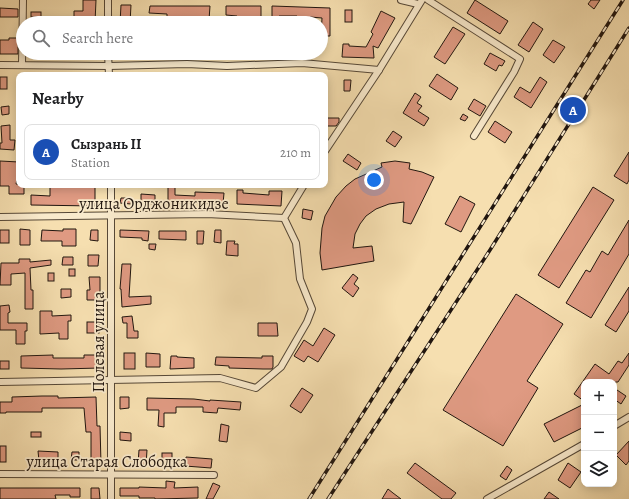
<!DOCTYPE html>
<meta charset="utf-8">
<style>
:root{--surface:#fff;--page:#f2f2f2;--text:#202124;--muted:#757577;--line:#e0e0e0;--accent:#db2777}
body{margin:0;font-family:Alegreya,serif;background:var(--page);color:var(--text)}
.controls{position:absolute;right:12px;bottom:12px;display:grid;overflow:hidden;border-radius:8px;box-shadow:0 2px 10px #0003}
.controls button{width:36px;height:36px;display:grid;place-items:center;padding:0;border:0;border-bottom:1px solid var(--line);background:var(--surface);color:var(--text);font:20px sans-serif}
.you{position:absolute;left:374px;top:180px;width:14px;height:14px;margin:-10px;border:3px solid #fff;border-radius:50%;background:#1a73e8;box-shadow:0 0 0 6px #1a73e833}
.badge{display:grid;place-items:center;width:26px;height:26px;border-radius:50%;background:var(--accent);color:#fff;font-size:13px;font-weight:700}
.pin{position:absolute;translate:-50% -50%;border:2px solid #fff;box-shadow:0 1px 4px #0006}
.list{margin:0;padding:0;list-style:none}
h2{display:flex;justify-content:space-between;align-items:center;height:52px;margin:0;padding:0 16px;font-size:17px}
h2 small{font-size:13px;font-weight:400;color:var(--muted)}
.list li{display:grid;grid-template-columns:26px 1fr auto;gap:12px;align-items:center;box-sizing:border-box;height:56px;margin:0 8px 8px;padding:0 8px;border:1px solid var(--line);border-radius:8px}
.list b{display:block;font-size:15px;white-space:nowrap}
.list p{margin:0;font-size:13px;white-space:nowrap;color:var(--muted)}
.list em{font-size:13px;font-style:normal;color:var(--muted)}
.icon{flex:none;width:22px;height:22px;fill:none;stroke:currentColor;stroke-width:2;stroke-linecap:round;stroke-linejoin:round}
.map{position:relative;flex:none;width:629px;height:499px;overflow:hidden}
.search{position:absolute;background:var(--surface);box-shadow:0 2px 10px #0003;left:16px;top:16px;width:312px;height:44px;display:flex;align-items:center;gap:10px;box-sizing:border-box;padding:0 14px;border-radius:22px;color:var(--muted);font-size:15px}
.panel{position:absolute;background:var(--surface);box-shadow:0 2px 10px #0003;left:16px;top:72px;width:312px;height:116px;border-radius:8px}
.map>svg:first-child{display:block}
.building{fill:#df9a82;stroke:#21160f}
.lines{fill:none;stroke-linecap:round;stroke-linejoin:round}
.street-casing{stroke:#564837;stroke-width:8}
.street{stroke:#f9eacc;stroke-width:6}
.rail-casing{stroke:#21160f;stroke-width:3.5}
.rail{stroke:#f9eacc;stroke-width:2;stroke-dasharray:6;stroke-linecap:butt}
.labels{text-anchor:middle;stroke-width:3.5;stroke-linejoin:round;paint-order:stroke}
.street-label{font-size:16px;fill:#21160f;stroke:#f9eacc}
</style>
<div class="map">
<svg width="629" height="499" viewBox="0 0 629 499">
<rect width="100%" height="100%" fill="#f6dfb0"/>
<filter id="stains"><feTurbulence type="fractalNoise" baseFrequency=".005" numOctaves="4"/><feColorMatrix values="0 0 0 0 .2 0 0 0 0 .09 0 0 0 0 .02 0 0 0 .5 -.17"/></filter>
<radialGradient id="worn" r=".72"><stop offset=".6" stop-color="#630" stop-opacity="0"/><stop offset="1" stop-color="#630" stop-opacity=".3"/></radialGradient>
<g class="building">
<polygon points="83,0 96,0 95,23 74,23 74,11 83,11"/>
<polygon points="475,0 508,21 500,34 467,13"/>
<polygon points="591,0 600,0 594,9 588,4"/>
<polygon points="121,5 131,5 130,23 120,23"/>
<polygon points="150,6 210,6 209,20 175,19 175,23 167,23 167,14 149,13"/>
<polygon points="226,6 261,6 261,21 244,21 244,22 237,22 237,16 226,15"/>
<polygon points="272,6 330,8 330,36 321,36 322,18 310,17 310,23 300,23 300,17 297,17 297,16 279,16 279,20 272,20"/>
<polygon points="0,8 18,9 18,17 0,17"/>
<rect x="345" y="10" width="7" height="12"/>
<polygon points="381,11 395,18 378,48 373,46 374,58 342,57 343,44 349,44 349,46 366,47 373,34 371,32"/>
<rect x="31" y="12" width="10" height="5"/>
<polygon points="533,22 543,29 529,52 518,45"/>
<polygon points="453,27 465,34 445,64 434,57"/>
<polygon points="9,38 18,38 18,54 0,54 0,40 9,40"/>
<polygon points="553,40 565,47 554,63 543,55"/>
<polygon points="490,53 505,61 502,66 499,65 496,71 484,64"/>
<polygon points="437,74 458,88 451,100 429,86"/>
<rect x="0" y="77" width="7" height="12"/>
<polygon points="540,77 547,82 531,108 514,97 520,87 530,93"/>
<polygon points="344,80 351,80 350,91 344,91"/>
<polygon points="415,93 421,97 417,103 422,106 418,111 429,118 424,126 403,113"/>
<polygon points="474,99 486,106 480,116 468,109"/>
<polygon points="9,106 9,114 2,115 1,107"/>
<polygon points="463,114 468,117 465,121 460,119"/>
<polygon points="325,118 339,118 339,122 336,126 325,126"/>
<polygon points="495,121 512,132 505,143 488,132"/>
<polygon points="10,125 10,140 15,140 14,150 0,149 0,143 2,143 1,126"/>
<polygon points="393,131 402,137 395,147 386,141"/>
<polygon points="629,152 629,180 627,184 614,176"/>
<polygon points="348,154 361,163 357,170 343,161"/>
<polygon points="0,161 19,162 19,170 16,184 24,185 24,194 9,194 9,186 0,186"/>
<polygon points="395,161 410,163 409,169 422,172 434,177 411,224 403,222 404,202 389,204 376,209 366,216 360,224 355,234 353,248 372,246 374,261 322,270 320,253 322,228 325,216 336,197 346,186 355,179 382,167 381,163"/>
<polygon points="50,185 95,185 95,206 31,205 31,195 50,196"/>
<polygon points="168,185 175,185 175,195 195,196 195,192 224,193 223,204 168,203"/>
<polygon points="593,187 614,200 559,288 538,275"/>
<polygon points="237,190 243,190 243,193 269,195 269,191 282,191 281,206 237,204"/>
<polygon points="141,194 155,195 155,204 141,203"/>
<polygon points="460,196 475,204 461,232 445,224"/>
<polygon points="121,198 132,198 131,204 120,203"/>
<polygon points="303,209 313,211 311,220 302,218"/>
<polygon points="629,220 629,254 591,318 566,303 586,270 590,272 602,251 608,255"/>
<polygon points="20,229 30,230 30,245 20,245"/>
<polygon points="63,229 76,229 76,246 62,246 62,241 41,241 42,230 63,231"/>
<rect x="0" y="230" width="9" height="13"/>
<polygon points="91,230 98,230 98,241 90,240"/>
<polygon points="120,230 149,231 148,241 142,240 142,238 120,237"/>
<polygon points="215,230 221,230 221,243 214,242"/>
<polygon points="159,231 186,231 186,240 159,239"/>
<polygon points="197,231 204,231 203,244 197,244"/>
<polygon points="227,241 235,241 234,244 238,244 238,256 226,255"/>
<polygon points="149,244 156,244 155,250 149,249"/>
<polygon points="88,255 99,255 98,266 88,266"/>
<polygon points="63,257 73,257 73,265 62,265"/>
<polygon points="19,259 30,259 30,262 51,260 51,265 30,268 31,290 33,290 33,309 25,309 25,273 11,274 11,285 0,285 1,263 19,263"/>
<polygon points="122,264 131,264 129,297 151,296 151,304 122,307 121,289 120,289"/>
<rect x="69" y="269" width="6" height="7"/>
<rect x="48" y="273" width="6" height="8"/>
<polygon points="353,274 358,278 354,284 359,288 353,297 342,288"/>
<polygon points="89,277 100,277 100,300 87,300 87,290 90,290"/>
<polygon points="629,287 629,311 616,332 605,325"/>
<polygon points="61,289 71,289 71,297 61,298"/>
<polygon points="516,294 563,324 527,381 538,388 503,446 443,410"/>
<polygon points="9,305 10,312 8,313 8,323 27,323 27,331 25,331 25,344 16,344 16,330 0,330 0,306"/>
<polygon points="40,311 52,311 52,316 71,315 71,321 68,321 68,339 59,339 59,333 40,334"/>
<polygon points="132,316 134,331 138,331 138,338 127,338 127,323 123,323 122,317"/>
<rect x="87" y="322" width="12" height="11"/>
<polygon points="258,323 277,323 278,336 258,336"/>
<polygon points="324,328 335,335 318,362 308,356 304,362 294,356 304,340 313,346"/>
<rect x="124" y="353" width="11" height="16"/>
<polygon points="146,353 160,354 160,367 146,367"/>
<polygon points="629,353 629,365 618,382 584,382 584,401 574,394 595,364 609,374 618,361 622,363"/>
<polygon points="53,355 53,358 84,358 84,355 100,355 100,368 61,369 21,368 21,356"/>
<polygon points="171,356 177,356 177,357 194,358 194,368 170,369"/>
<polygon points="262,356 273,356 273,367 272,369 263,369 229,368 229,366 215,365 216,357 262,358"/>
<rect x="0" y="361" width="9" height="8"/>
<polygon points="302,388 313,395 301,413 290,406"/>
<polygon points="614,388 626,396 621,404 614,399"/>
<polygon points="42,396 58,396 58,398 96,397 97,426 100,426 101,464 91,464 91,432 86,432 84,408 42,408 42,412 6,412 6,413 0,413 0,402 12,402 12,397"/>
<polygon points="120,397 129,397 129,408 120,409"/>
<polygon points="147,398 194,399 210,401 210,400 241,402 240,410 218,408 217,413 203,412 203,407 176,407 176,413 164,413 164,427 158,426 159,410 147,410"/>
<polygon points="584,404 584,427 554,442 544,424"/>
<polygon points="221,424 229,426 227,442 219,441"/>
<rect x="31" y="432" width="10" height="5"/>
<polygon points="120,432 131,433 131,441 120,440"/>
<polygon points="629,441 629,461 626,465 616,455"/>
<rect x="0" y="446" width="6" height="16"/>
<polygon points="139,450 147,450 146,465 138,464"/>
<polygon points="38,451 58,452 58,463 51,463 51,461 39,461"/>
<polygon points="72,452 79,452 79,460 71,460"/>
<rect x="162" y="453" width="10" height="12"/>
<polygon points="186,457 212,459 211,468 185,466"/>
<polygon points="415,463 456,493 451,499 442,499 407,473"/>
<polygon points="568,463 581,472 570,488 558,480"/>
<polygon points="507,466 512,470 506,480 500,476"/>
<polygon points="166,481 175,482 174,488 198,487 198,498 155,499 155,498 139,498 139,496 120,496 120,488 139,488 139,487 166,488"/>
<polygon points="213,483 220,486 213,499 206,499"/>
<polygon points="0,488 80,488 80,497 70,497 70,495 55,495 56,499 0,499"/>
<polygon points="91,488 99,488 100,499 91,499"/>
<polygon points="388,489 393,493 401,499 382,499"/>
<polygon points="549,492 559,499 544,499"/>
</g>
<g class="lines">
<defs>
<g id="street">
<polyline points="108,0 108,23"/>
<polyline points="401,0 418,4"/>
<polyline points="428,0 520,59 514,72 474,136"/>
<polyline points="108,53 109,75"/>
<polyline points="0,65 109,66 187,64 227,66 302,63 379,70"/>
<polyline points="22,65 23,0"/>
<polyline points="325,151 379,70 422,0"/>
<polyline points="0,217 207,214 284,218"/>
<polyline points="0,382 220,378 256,388 281,367 307,322 312,309 300,279 296,243 284,218 304,185"/>
<polyline points="614,426 629,417"/>
<polyline points="0,474 214,475"/>
<polyline points="111,499 111,185"/>
<polyline points="487,499 584,444"/>
</g>
</defs>
<use href="#street" class="street-casing"/>
<use href="#street" class="street"/>
<defs>
<g id="rail">
<polyline points="309,499 623,0"/>
<polyline points="328,499 490,250 629,28"/>
</g>
</defs>
<use href="#rail" class="rail-casing"/>
<use href="#rail" class="rail"/>
</g>
<g class="labels">
<g class="street-label">
<text x="154" y="209">улица Орджоникидзе</text>
<text transform="translate(98 342) rotate(-90)" y="6">Полевая улица</text>
<text x="107" y="467">улица Старая Слободка</text>
</g>
</g>
<rect width="100%" height="100%" filter="url(#stains)"/>
<rect width="100%" height="100%" fill="url(#worn)"/>
</svg>
<div class="controls">
<button>+</button>
<button>−</button>
<button><svg class="icon" aria-label="layers" viewBox="0 0 24 24"><path d="M12 4l9 5-9 5-9-5zM3 14l9 5 9-5"/></svg></button>
</div>
<div class="you"></div>
<div class="pin badge" style="left:573px;top:110px;background:#1a4fb4">A</div>
<div class="search"><svg class="icon" aria-label="search" viewBox="0 0 24 24"><circle cx="10" cy="10" r="6"/><path d="M15 15l6 6"/></svg>Search here</div>
<section class="panel">
<h2>Nearby<small></small></h2>
<ul class="list">
<li><span class="badge" style="background:#1a4fb4">A</span><div><b>Сызрань II</b><p>Station</p></div><em>210 m</em></li>
</ul>
</section>
</div>
